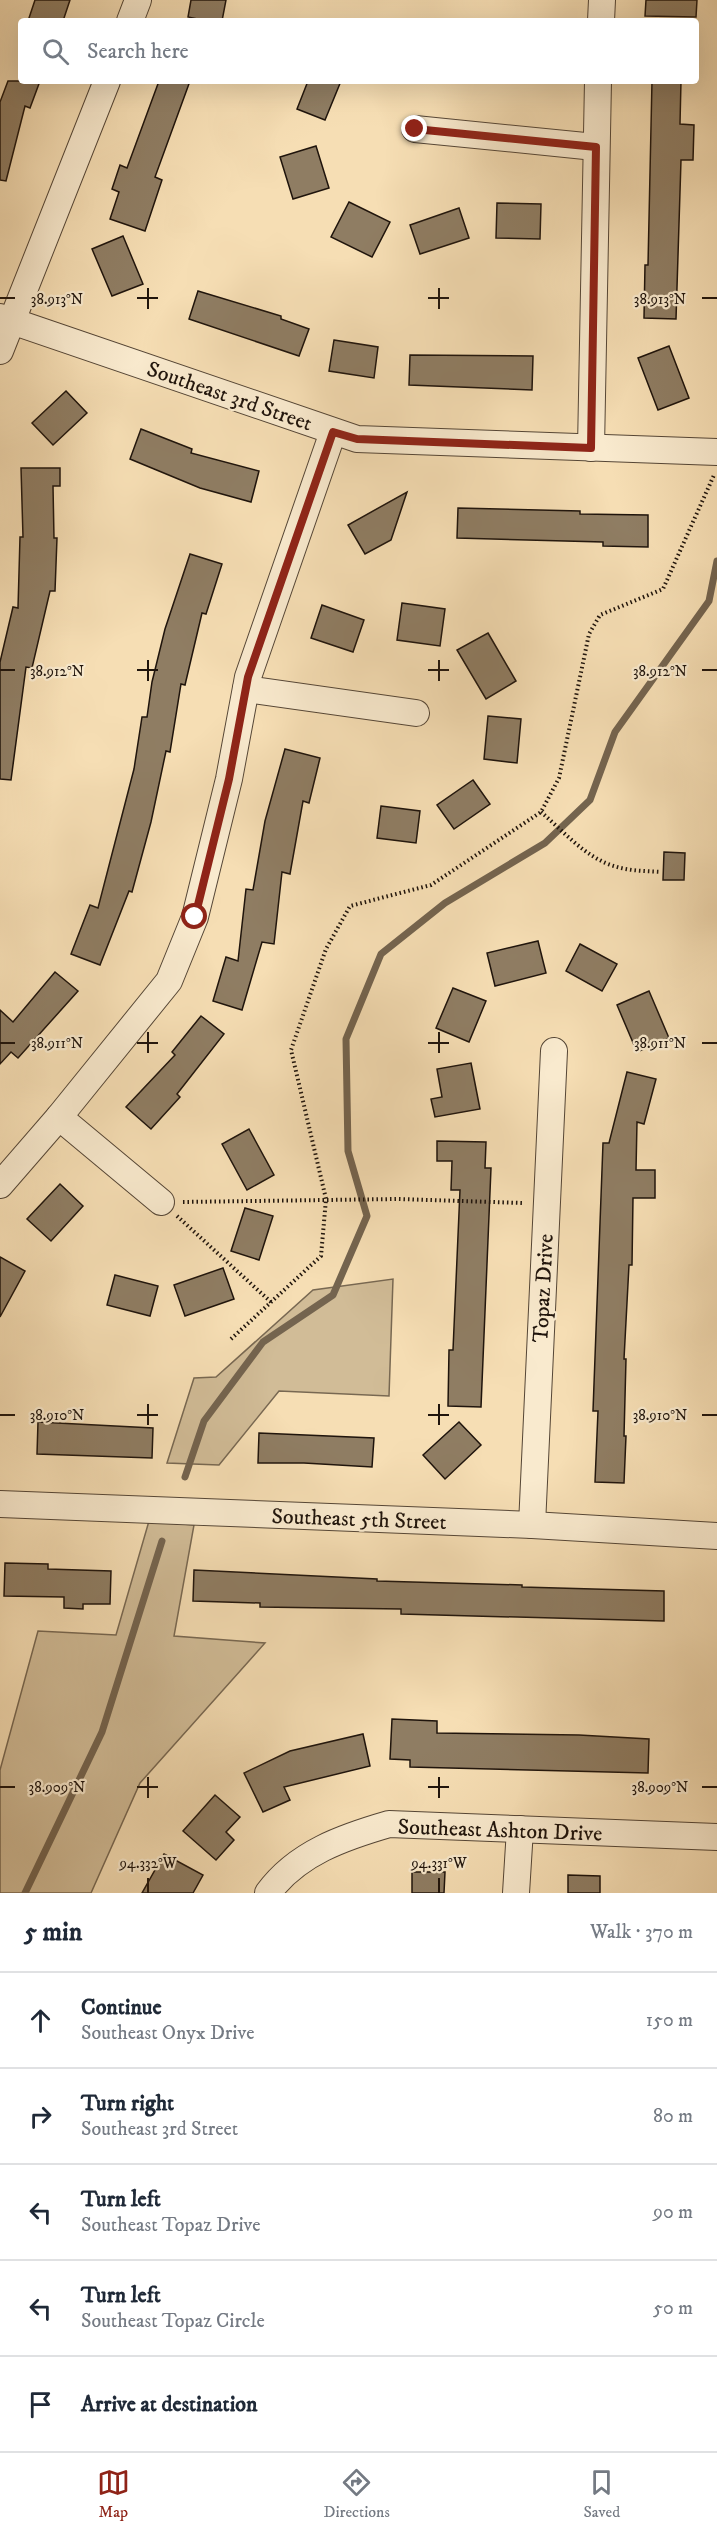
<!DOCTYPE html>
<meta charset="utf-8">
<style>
:root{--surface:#fff;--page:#f2f2f3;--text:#1f2937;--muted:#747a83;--line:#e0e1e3;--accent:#8f2418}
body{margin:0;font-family:"IM FELL DW Pica",serif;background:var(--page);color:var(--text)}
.stop{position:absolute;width:18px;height:18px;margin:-14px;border:4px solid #8f2418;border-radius:50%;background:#fff}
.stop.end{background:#8f2418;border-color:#fff;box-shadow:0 2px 6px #0008}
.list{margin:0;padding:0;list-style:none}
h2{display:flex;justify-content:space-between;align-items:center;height:78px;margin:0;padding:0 24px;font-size:26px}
h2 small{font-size:20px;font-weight:400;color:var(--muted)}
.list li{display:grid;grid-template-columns:39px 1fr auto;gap:18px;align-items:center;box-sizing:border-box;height:96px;padding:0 24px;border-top:2px solid var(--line)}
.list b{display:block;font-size:22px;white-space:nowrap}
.list p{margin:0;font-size:20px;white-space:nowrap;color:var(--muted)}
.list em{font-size:20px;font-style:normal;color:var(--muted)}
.icon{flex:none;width:33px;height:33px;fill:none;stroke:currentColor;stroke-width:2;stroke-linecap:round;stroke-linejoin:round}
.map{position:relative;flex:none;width:717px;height:1893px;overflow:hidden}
.search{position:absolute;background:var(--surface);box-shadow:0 6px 24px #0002;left:18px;right:18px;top:18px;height:66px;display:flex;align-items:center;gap:15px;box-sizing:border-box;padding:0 21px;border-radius:6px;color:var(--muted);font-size:22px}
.sheet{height:558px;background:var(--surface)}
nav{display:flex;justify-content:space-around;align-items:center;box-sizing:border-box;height:84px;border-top:2px solid var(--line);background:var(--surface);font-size:16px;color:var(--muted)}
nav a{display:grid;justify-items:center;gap:3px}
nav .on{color:var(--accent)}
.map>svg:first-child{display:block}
.green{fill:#d1bc97;stroke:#786852;stroke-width:1.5}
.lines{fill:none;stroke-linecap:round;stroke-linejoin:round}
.stream{stroke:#74644f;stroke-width:7}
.building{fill:#8f7d63;stroke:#1f140c;stroke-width:1.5}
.street-casing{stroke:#554636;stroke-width:28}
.path{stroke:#1f140c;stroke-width:4;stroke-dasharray:1.5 3;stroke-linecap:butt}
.street{stroke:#f9eace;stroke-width:26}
.route{stroke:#8f2418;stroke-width:8}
.ticks{fill:none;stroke:#1f140c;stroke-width:2}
.labels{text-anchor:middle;stroke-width:4.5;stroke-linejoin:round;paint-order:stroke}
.street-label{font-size:22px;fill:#1f140c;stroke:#f9eace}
.ticks-label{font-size:15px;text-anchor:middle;fill:#1f140c;stroke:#f9eace;stroke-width:4.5;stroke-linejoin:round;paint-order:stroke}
</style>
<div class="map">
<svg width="717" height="1893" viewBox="0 0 717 1893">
<rect width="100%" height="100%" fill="#f6deb4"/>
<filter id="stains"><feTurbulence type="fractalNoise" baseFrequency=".00333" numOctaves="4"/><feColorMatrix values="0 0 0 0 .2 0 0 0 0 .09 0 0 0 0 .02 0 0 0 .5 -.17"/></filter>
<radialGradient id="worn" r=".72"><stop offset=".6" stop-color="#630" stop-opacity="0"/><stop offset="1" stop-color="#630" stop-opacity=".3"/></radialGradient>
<g class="green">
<polygon points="393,1279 389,1396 279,1391 219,1465 167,1463 194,1378 216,1377 313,1290"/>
<polygon points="149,1521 194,1525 174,1636 265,1643 140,1783 91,1893 0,1893 0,1770 38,1631 116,1635"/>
</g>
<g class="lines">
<g class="stream">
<polyline points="185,1477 204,1421 263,1342 333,1295 367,1216 348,1151 346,1039 381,954 445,903 545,843 590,800 615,732 709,601 717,561"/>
<polyline points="25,1893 102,1732 162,1541"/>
</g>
</g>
<g class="building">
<polygon points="35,0 70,0 63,21 28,21"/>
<polygon points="191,0 226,0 222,21 207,21 188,17"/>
<polygon points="646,0 697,0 696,17 645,16"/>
<polygon points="8,81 40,81 30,108 25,106 6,181 0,180 0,102"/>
<polygon points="159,81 190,81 155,177 162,180 145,231 110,219 119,192 112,189 120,165 127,168"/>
<polygon points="308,81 341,81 325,120 297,109"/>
<polygon points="652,81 681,81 680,124 694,125 693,160 681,160 676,319 644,318 645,265 648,265"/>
<polygon points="316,146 329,188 293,199 280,157"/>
<polygon points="349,202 390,222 372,257 331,237"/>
<polygon points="497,203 541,204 540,239 496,238"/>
<polygon points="459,208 469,238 420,254 410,225"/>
<polygon points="123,236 143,284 112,296 92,249"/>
<polygon points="198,291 281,316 281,319 309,329 299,356 189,319"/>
<polygon points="334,340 378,347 374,378 329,371"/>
<polygon points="669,346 689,398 658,410 638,358"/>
<polygon points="410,355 533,356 532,390 409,385"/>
<polygon points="66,391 87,413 53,445 32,423"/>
<polygon points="141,429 192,449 191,453 259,471 251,502 200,488 130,459"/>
<polygon points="21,468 60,468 60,486 53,486 54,538 57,538 55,591 50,591 32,668 26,667 11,780 0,779 0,662 13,607 18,608 20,537 23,537"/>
<polygon points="407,492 391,540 365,554 348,525"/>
<polygon points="458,508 580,511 580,514 648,515 648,547 603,546 603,542 457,538"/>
<polygon points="190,554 222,564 206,614 202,613 185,685 181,684 170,752 166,751 151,822 132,892 129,891 100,965 71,954 90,905 98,908 134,769 142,717 147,717 152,682 165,629"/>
<polygon points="402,603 445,609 440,646 397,640"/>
<polygon points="322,605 364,620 353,652 311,638"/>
<polygon points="488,633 516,681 486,699 457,650"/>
<polygon points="488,716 521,719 517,763 484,759"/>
<polygon points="285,749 320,758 309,803 303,801 290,874 282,872 274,944 262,942 242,1010 213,1001 226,957 238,961 246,889 253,890 265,821"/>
<polygon points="473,780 490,804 454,829 437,805"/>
<polygon points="381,806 420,811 416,843 377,838"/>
<polygon points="664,852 685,853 684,880 663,880"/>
<polygon points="538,941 546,973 495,986 487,953"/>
<polygon points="580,944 617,964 602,991 566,971"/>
<polygon points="55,972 78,991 18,1058 11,1052 0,1064 0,1010 13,1022"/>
<polygon points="453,988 486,1001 469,1042 436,1028"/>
<polygon points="649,991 669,1038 637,1052 617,1005"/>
<polygon points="201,1016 224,1034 177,1094 180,1097 151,1129 126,1107 175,1055 172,1052"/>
<polygon points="471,1063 480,1109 435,1117 431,1099 442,1097 437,1069"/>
<polygon points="627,1072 656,1079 644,1124 637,1122 636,1170 655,1170 655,1198 633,1198 632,1265 629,1265 624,1359 626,1359 624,1436 626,1436 624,1483 595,1482 598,1411 593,1411 603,1143 609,1143"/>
<polygon points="249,1129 274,1175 247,1190 222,1144"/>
<polygon points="437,1141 486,1142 485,1168 491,1168 481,1407 448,1406 449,1350 453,1350 460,1190 451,1190 452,1161 437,1161"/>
<polygon points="60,1184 83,1206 51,1241 27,1219"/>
<polygon points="245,1208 273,1216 259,1260 231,1251"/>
<polygon points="0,1257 25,1271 0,1317"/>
<polygon points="223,1268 234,1299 185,1316 174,1285"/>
<polygon points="115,1275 158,1286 150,1316 107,1305"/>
<polygon points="38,1422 153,1428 152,1458 37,1454"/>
<polygon points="459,1422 481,1445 445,1479 423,1455"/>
<polygon points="259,1433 374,1438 372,1467 304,1463 258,1463"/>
<polygon points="5,1563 48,1564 48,1569 111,1571 110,1604 83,1604 83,1609 64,1608 64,1597 4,1596"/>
<polygon points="194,1570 377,1579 377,1581 522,1585 522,1587 664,1591 664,1621 401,1614 401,1609 260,1607 260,1603 193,1601"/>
<polygon points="392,1719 437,1721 437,1733 579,1735 649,1739 648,1773 410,1767 410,1760 390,1759"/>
<polygon points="363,1734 370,1766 284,1787 290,1800 263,1812 244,1773 290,1751"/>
<polygon points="215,1795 240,1817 226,1832 234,1840 216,1860 183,1831"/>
<polygon points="164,1854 203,1875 193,1893 142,1893"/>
<polygon points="412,1872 445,1872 444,1893 412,1893"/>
<polygon points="568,1875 600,1876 600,1893 568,1893"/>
</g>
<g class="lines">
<defs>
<g id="street">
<polyline points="130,21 138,0"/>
<polyline points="601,21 602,0"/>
<polyline points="415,129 595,147"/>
<polyline points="0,317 357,439 717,452"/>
<polyline points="0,351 107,81"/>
<polyline points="591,448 598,81"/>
<polyline points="246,689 416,713"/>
<polyline points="59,1117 161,1202"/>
<polyline points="0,1185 59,1117 169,981 195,917 229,779 248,677 333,432"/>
<polyline points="0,1504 532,1525 717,1536"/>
<polyline points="532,1525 554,1051"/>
<path d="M268,1893c29,-40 76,-56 121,-69l328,13"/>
<polyline points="516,1893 520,1829"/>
</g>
</defs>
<use href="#street" class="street-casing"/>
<g class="path">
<path d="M541,812c21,18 45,46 73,54 15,5 31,5 47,6"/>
<polyline points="183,1202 398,1199 523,1203"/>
<polyline points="177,1216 272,1303"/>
<polyline points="231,1339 321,1256 326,1199 291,1050 326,949 350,906 431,885 541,812 559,778 589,634 600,615 663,589 714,475"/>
</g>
<use href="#street" class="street"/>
</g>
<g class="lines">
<polyline class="route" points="195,917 229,779 248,677 333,432 357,439 591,448 596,147 415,129"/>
</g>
<path class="ticks" d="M148,288v21M439,288v21M0,298h15M137,298h21M428,298h21M702,298h15M148,660v21M439,660v21M0,670h15M137,670h21M428,670h21M702,670h15M148,1032v21M439,1032v21M0,1043h15M137,1043h21M428,1043h21M702,1043h15M148,1404v21M439,1404v21M0,1415h15M137,1415h21M428,1415h21M702,1415h15M148,1777v21M439,1777v21M0,1787h15M137,1787h21M428,1787h21M702,1787h15M148,1878v15M439,1878v15"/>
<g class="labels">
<g class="street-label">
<text transform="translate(230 395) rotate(19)" y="8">Southeast 3rd Street</text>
<text transform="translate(542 1288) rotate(-87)" y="8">Topaz Drive</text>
<text transform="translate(359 1518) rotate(2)" y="8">Southeast 5th Street</text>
<text transform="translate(500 1829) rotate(2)" y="8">Southeast Ashton Drive</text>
</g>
</g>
<g class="ticks-label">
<text x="57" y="304">38.913°N</text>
<text x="660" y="304">38.913°N</text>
<text x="57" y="676">38.912°N</text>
<text x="660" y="676">38.912°N</text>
<text x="57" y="1048">38.911°N</text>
<text x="660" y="1048">38.911°N</text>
<text x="57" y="1420">38.910°N</text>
<text x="660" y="1420">38.910°N</text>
<text x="57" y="1792">38.909°N</text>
<text x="660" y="1792">38.909°N</text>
<text x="148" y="1868">94.332°W</text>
<text x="439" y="1868">94.331°W</text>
</g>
<rect width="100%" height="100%" filter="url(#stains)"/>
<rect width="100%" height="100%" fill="url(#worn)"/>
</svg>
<div class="stop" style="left:195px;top:917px"></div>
<div class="stop end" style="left:415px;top:129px"></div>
<div class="search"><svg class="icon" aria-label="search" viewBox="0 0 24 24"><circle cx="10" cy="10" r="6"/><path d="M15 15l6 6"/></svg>Search here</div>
</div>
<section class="sheet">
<h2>5 min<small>Walk · 370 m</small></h2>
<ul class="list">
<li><svg class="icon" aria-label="ahead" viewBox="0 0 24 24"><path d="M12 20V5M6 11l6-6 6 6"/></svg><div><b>Continue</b><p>Southeast Onyx Drive</p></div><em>150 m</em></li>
<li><svg class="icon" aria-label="right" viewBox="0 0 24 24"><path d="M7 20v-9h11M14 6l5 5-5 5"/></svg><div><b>Turn right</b><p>Southeast 3rd Street</p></div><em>80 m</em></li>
<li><svg class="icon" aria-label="left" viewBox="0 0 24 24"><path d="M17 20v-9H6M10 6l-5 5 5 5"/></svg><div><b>Turn left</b><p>Southeast Topaz Drive</p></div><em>90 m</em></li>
<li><svg class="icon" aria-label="left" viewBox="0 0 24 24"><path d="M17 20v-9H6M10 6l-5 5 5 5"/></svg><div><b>Turn left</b><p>Southeast Topaz Circle</p></div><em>50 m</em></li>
<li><svg class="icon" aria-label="arrive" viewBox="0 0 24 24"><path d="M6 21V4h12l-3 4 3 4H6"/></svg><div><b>Arrive at destination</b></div></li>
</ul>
</section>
<nav>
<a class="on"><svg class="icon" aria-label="map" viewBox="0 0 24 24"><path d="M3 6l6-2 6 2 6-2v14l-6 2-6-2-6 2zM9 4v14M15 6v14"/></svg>Map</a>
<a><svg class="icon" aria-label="directions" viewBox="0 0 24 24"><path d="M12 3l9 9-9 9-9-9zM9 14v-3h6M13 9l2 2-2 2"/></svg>Directions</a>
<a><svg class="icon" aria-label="saved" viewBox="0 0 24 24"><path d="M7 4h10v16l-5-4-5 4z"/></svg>Saved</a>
</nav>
